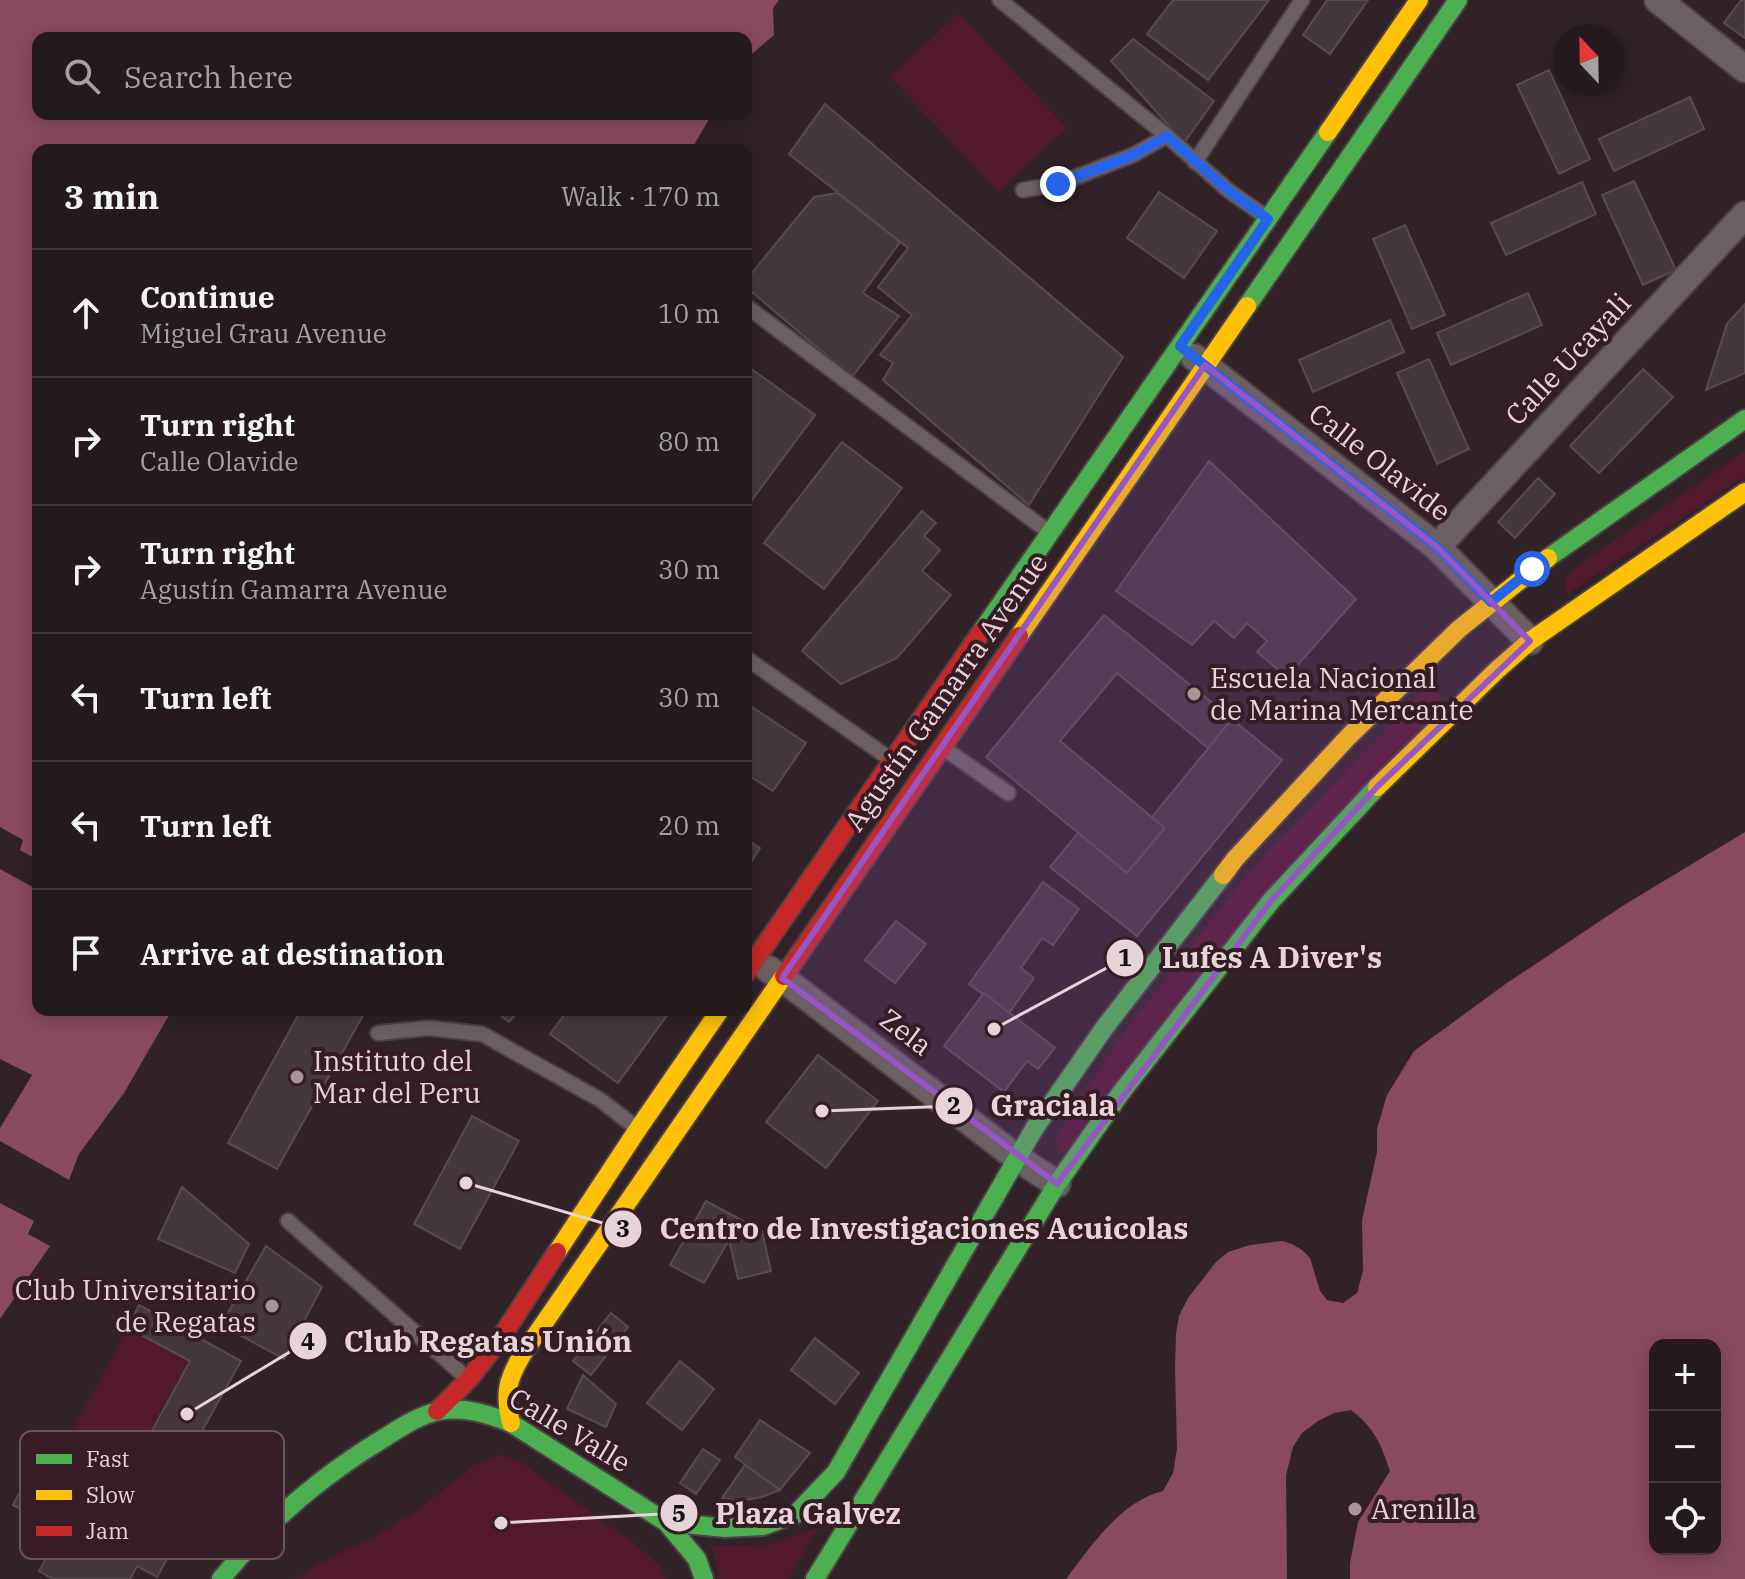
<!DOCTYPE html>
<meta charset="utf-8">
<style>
:root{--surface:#241a1c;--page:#2c2325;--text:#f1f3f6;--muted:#a3a1a3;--line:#41383b}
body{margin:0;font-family:"IBM Plex Serif",serif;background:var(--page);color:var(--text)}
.controls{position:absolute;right:24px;bottom:24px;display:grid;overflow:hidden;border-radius:16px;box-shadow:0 4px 20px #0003}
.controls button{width:72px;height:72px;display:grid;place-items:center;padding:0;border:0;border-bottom:2px solid var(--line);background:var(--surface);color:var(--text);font:40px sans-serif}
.compass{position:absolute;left:1553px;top:24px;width:72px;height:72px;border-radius:50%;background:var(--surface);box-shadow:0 4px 20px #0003;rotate:338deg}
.stop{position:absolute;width:24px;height:24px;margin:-18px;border:6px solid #2563eb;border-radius:50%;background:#fff}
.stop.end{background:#2563eb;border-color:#fff;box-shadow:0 2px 8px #0008}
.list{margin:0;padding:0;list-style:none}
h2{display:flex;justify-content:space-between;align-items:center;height:104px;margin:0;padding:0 32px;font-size:34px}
h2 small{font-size:26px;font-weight:400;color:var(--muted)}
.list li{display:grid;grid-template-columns:52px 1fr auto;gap:24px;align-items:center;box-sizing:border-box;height:128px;padding:0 32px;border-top:2px solid var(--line)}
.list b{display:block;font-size:30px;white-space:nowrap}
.list p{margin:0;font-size:26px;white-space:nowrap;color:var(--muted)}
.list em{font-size:26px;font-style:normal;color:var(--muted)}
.icon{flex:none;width:44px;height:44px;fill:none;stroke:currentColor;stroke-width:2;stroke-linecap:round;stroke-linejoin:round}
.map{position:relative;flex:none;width:1745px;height:1579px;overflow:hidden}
.search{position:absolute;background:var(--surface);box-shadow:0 4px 20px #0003;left:32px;top:32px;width:720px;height:88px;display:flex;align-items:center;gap:20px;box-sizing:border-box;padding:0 28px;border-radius:16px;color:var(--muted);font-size:30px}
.panel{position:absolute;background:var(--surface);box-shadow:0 4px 20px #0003;left:32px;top:144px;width:720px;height:872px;border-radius:16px}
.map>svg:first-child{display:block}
.green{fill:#51182e}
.water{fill:#894a5e;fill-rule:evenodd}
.pier{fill:#302226}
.building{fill:#44383b;stroke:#584b4f;stroke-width:2}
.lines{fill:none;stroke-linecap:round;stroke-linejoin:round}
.lane-casing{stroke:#4c4044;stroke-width:18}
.street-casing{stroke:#4c4044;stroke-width:30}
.fast-casing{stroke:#4c4044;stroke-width:22}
.slow-casing{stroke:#4c4044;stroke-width:22}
.jam-casing{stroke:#4c4044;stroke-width:22}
.lane{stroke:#6b5f62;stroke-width:14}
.street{stroke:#6b5f62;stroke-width:26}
.fast{stroke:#4caf50;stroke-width:18}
.slow{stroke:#ffc107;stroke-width:18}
.jam{stroke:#c62828;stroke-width:18}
.route{stroke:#2563eb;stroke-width:10}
.marked{fill:#9656c5;fill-opacity:0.2;stroke:#9656c5;stroke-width:6;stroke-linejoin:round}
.poi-dot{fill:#a6969a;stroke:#361c24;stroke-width:3}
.labels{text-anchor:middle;stroke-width:8;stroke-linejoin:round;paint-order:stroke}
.street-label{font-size:28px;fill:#e6d4d8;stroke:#361c24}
.poi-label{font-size:28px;fill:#e6d4d8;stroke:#361c24;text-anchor:start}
.key{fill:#361c24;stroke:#6b535a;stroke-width:2}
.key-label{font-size:22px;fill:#e6d4d8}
.leader{fill:none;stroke:#e6d4d8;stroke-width:3}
.callout-dot{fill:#e6d4d8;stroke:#361c24;stroke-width:3}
.mark-label{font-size:24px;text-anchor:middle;font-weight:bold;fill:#111}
.callout-label{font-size:30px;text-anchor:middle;font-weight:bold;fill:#e6d4d8;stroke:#361c24;stroke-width:8;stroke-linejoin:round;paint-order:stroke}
</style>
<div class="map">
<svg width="1745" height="1579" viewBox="0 0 1745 1579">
<rect width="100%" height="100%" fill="#302226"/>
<g class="green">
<polygon points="959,13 1067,128 998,192 890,77"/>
<polygon points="1745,451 1745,476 1567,594 1565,577 1581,563"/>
<polygon points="1435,687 1442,703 1063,1155 1055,1139 1117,1042 1247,874 1421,693"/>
<polygon points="128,1328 190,1361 106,1515 44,1483"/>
<polygon points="498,1454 521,1462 636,1545 658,1564 668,1579 294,1579 329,1558 378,1535 416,1511 475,1465"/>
<polygon points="818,1528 788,1579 720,1579 712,1546 766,1545"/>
</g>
<g class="water">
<polygon points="0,0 779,0 773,8 774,35 746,59 746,38 38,38 38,114 712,114 691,150 38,150 38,1010 172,1010 124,1093 79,1154 69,1180 0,1141 0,1128 32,1075 0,1059"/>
<path d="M1745,832v747h-395v-16l8,-41 32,-51c-9,-27 -16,-44 -39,-61l-17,3 -16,8 -16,12 -9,14 -7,28 1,104h-221c25,-33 55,-78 97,-88l10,-18 4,-24 -2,-81 1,-35 3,-17 9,-18 28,-36 12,-10 22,-7 32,-4 10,3 10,6 8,8 10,33 7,9 16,3 14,-10 6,-22 -1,-51 15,-68v-23l10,-34 27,-44 90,-66 120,-80zM1655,1345h60v204h-60z"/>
<polygon points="0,1203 34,1221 28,1234 50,1246 0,1319"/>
</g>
<polygon class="pier" points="0,827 23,840 20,850 38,860 38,890 0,869"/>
<g class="building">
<polygon points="1173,0 1269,0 1208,80 1147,34"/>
<polygon points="1327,0 1368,0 1330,54 1303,35"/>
<polygon points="1741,0 1745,0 1745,38 1724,23"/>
<polygon points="1133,39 1214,101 1184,143 1111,61"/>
<polygon points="1549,70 1590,159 1559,174 1517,85"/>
<polygon points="1690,97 1704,129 1614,171 1599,139"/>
<polygon points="825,104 1123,357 1029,505 883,380 893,363 880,355 912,315 878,287 908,248 789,154"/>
<polygon points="1634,181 1676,270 1643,285 1602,195"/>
<polygon points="1582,182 1596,214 1506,255 1491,223"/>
<polygon points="1159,192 1217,231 1184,278 1127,238"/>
<polygon points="837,193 900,242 863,293 899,316 852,377 746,287 746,280 814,197"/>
<polygon points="1405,225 1445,315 1412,329 1373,239"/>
<polygon points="1528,293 1542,325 1451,365 1437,333"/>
<polygon points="1745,304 1745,373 1706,390 1727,324"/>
<polygon points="1390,320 1404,352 1313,392 1299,360"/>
<polygon points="1429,359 1469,449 1437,464 1397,373"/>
<polygon points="746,365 815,415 746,508"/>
<polygon points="1643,369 1673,397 1599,473 1570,446"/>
<polygon points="842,442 902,488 824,589 764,543"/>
<polygon points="1209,461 1356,599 1287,677 1257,652 1267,641 1247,623 1234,638 1214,621 1192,645 1116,591"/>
<polygon points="1538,478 1555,494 1515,538 1498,522"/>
<polygon points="922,511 936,523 924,536 940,550 922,571 951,595 897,658 841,684 802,651"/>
<polygon points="1104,615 1232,719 1208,748 1117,673 1060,741 1165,828 1127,873 986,757"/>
<polygon points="746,703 806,743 773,791 746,774"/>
<polygon points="1232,719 1282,760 1137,936 1050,867 1078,833 1127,873 1165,828 1152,817"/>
<polygon points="746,839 760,848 746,870"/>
<polygon points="1043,882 1079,909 1053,945 1042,938 1021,968 1034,978 1009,1013 969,984"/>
<polygon points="896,921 926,944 895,983 865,960"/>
<polygon points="984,993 1055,1048 1038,1069 1027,1061 1004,1092 944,1046"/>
<polygon points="301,1010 366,1010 277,1169 228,1143"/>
<polygon points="494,1010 519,1010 509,1022"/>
<polygon points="568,1010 671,1010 618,1083 550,1034"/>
<polygon points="818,1055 878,1101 826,1168 766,1122"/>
<polygon points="472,1116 519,1141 460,1249 414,1224"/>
<polygon points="182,1187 249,1244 235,1273 158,1239"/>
<polygon points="706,1201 762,1231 771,1271 738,1279 729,1240 704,1283 670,1265"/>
<polygon points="266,1246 322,1287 284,1359 221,1325"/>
<polygon points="139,1305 241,1361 182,1467 210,1482 157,1577 137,1566 130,1579 53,1579 39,1571 61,1531 13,1505 30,1473 44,1483 106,1515 190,1361 128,1328"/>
<polygon points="611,1313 628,1327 591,1375 573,1361"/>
<polygon points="815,1338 859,1373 835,1404 791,1370"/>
<polygon points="680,1361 714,1389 682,1430 647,1403"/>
<polygon points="583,1375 616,1404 606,1427 567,1409"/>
<polygon points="760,1420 810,1453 780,1490 735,1457"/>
<polygon points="703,1449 720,1460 696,1494 680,1483"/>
<polygon points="745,1465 780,1490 762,1497 740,1501 722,1498"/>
</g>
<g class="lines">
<defs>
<g id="lane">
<polyline points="1000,0 1167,136 1229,191 1266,217"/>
<polyline points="1195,162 1302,0"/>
<polyline points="1023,190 1058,184 1133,155 1167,136"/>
<polyline points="746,306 1050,533"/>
<polyline points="746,658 893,761"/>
<polyline points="942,747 1008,793"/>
<polyline points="378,1033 429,1028 482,1034 599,1099 638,1129"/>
<polyline points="288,1221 468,1379"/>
</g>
<g id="street">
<polyline points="1658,0 1745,69"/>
<polyline points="1194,357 1437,547 1530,641"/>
<polyline points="1437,547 1745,215"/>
<polyline points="768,969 782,978 1017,1158 1057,1184"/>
</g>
<g id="fast">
<polyline points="1247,306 1458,0"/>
<polyline points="1548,558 1745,419"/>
<polyline points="982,631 1328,132"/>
<polyline points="666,1522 725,1528 763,1526 796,1514 836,1472 1034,1129 1105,1027 1223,875"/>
<path d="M221,1579c46,-57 100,-103 163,-141 16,-10 35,-23 55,-27 24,-5 49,3 72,12l155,99 31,37 7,20"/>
<polyline points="815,1579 1057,1184 1120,1094 1271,901 1377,787"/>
</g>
<g id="slow">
<polyline points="1328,132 1419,0"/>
<polyline points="1019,636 1247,306"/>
<polyline points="1377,787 1496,671 1530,641 1745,492"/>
<polyline points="1223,875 1235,859 1348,737 1459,629 1548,558"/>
<polyline points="557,1252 638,1129 720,1010"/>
<path d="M511,1423c-7,-29 -4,-43 11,-68l262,-379"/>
</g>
<g id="jam">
<polyline points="746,973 982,631"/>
<polyline points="784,976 1019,636"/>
<polyline points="437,1411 469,1379 500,1339 557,1252"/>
</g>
</defs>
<use href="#lane" class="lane-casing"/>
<use href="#street" class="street-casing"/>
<use href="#fast" class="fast-casing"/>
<use href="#slow" class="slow-casing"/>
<use href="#jam" class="jam-casing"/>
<use href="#lane" class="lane"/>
<use href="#street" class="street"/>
<use href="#fast" class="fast"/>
<use href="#slow" class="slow"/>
<use href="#jam" class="jam"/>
</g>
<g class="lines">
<polyline class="route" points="1058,184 1133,155 1167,136 1229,191 1268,219 1180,346 1437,547 1491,602 1532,569"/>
</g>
<path class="marked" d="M1205,365l232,182 93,94 -152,145 -107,115 -214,283 -275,-206z"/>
<g class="poi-dot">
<circle cx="1194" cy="694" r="8"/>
<circle cx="297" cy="1077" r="8"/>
<circle cx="272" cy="1306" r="8"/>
<circle cx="1355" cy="1509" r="8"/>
</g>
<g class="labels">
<g class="street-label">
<text transform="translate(1568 359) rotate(-47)" y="10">Calle Ucayali</text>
<text transform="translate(1380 462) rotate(38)" y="10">Calle Olavide</text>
<text transform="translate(946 692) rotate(-55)" y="10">Agustín Gamarra Avenue</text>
<text transform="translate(906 1032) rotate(37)" y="10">Zela</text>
<text transform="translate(570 1430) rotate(31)" y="10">Calle Valle</text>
</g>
<g class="poi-label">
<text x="1210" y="688">Escuela Nacional<tspan x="1210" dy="32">de Marina Mercante</tspan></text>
<text x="313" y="1071">Instituto del<tspan x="313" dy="32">Mar del Peru</tspan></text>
<text x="256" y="1300" text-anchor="end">Club Universitario<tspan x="256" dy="32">de Regatas</tspan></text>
<text x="1371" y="1519">Arenilla</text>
</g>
</g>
<rect x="20" y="1431" width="264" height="128" rx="12" class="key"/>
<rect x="36" y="1454" width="36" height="10" fill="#4caf50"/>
<rect x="36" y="1490" width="36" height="10" fill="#ffc107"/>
<rect x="36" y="1526" width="36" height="10" fill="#c62828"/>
<g class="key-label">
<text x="86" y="1467">Fast</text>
<text x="86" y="1503">Slow</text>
<text x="86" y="1539">Jam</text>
</g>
<path class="leader" d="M994 1029L1125 958M822 1111L954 1106M466 1183L623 1229M187 1414L308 1341M501 1523L679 1513"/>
<g class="callout-dot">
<circle cx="994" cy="1029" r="8"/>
<circle cx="822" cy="1111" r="8"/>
<circle cx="466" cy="1183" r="8"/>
<circle cx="187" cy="1414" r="8"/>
<circle cx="501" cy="1523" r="8"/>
<circle cx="1125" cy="958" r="20"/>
<circle cx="954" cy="1106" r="20"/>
<circle cx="623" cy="1229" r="20"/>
<circle cx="308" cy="1341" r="20"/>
<circle cx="679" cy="1513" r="20"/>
</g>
<g class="mark-label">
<text x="1125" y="966">1</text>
<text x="954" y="1114">2</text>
<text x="623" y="1237">3</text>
<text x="308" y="1350">4</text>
<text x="679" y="1522">5</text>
</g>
<g class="callout-label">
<text x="1272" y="968">Lufes A Diver's</text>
<text x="1053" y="1116">Graciala</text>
<text x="924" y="1239">Centro de Investigaciones Acuicolas</text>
<text x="488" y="1352">Club Regatas Unión</text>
<text x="808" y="1524">Plaza Galvez</text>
</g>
</svg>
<div class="controls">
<button>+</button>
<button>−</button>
<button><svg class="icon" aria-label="locate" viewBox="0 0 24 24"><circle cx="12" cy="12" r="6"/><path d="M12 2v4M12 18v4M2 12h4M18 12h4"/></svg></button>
</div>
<svg class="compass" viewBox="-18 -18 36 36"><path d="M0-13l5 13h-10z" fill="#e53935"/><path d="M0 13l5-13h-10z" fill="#a3a1a3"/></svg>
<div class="stop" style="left:1532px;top:569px"></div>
<div class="stop end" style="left:1058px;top:184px"></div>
<div class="search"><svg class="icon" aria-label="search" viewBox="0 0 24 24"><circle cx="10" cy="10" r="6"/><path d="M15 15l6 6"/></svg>Search here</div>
<section class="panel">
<h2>3 min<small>Walk · 170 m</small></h2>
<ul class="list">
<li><svg class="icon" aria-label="ahead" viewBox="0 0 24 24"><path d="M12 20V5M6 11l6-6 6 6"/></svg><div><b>Continue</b><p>Miguel Grau Avenue</p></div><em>10 m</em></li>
<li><svg class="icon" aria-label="right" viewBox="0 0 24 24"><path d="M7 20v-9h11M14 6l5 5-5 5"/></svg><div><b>Turn right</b><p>Calle Olavide</p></div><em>80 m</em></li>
<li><svg class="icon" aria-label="right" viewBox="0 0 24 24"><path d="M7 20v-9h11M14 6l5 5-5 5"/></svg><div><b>Turn right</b><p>Agustín Gamarra Avenue</p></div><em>30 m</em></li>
<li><svg class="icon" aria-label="left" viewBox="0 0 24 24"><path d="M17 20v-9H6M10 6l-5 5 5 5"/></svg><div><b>Turn left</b></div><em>30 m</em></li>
<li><svg class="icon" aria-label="left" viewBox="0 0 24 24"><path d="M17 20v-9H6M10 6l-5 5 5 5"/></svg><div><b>Turn left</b></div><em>20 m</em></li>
<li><svg class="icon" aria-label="arrive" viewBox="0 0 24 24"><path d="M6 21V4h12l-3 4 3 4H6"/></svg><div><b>Arrive at destination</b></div></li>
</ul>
</section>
</div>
